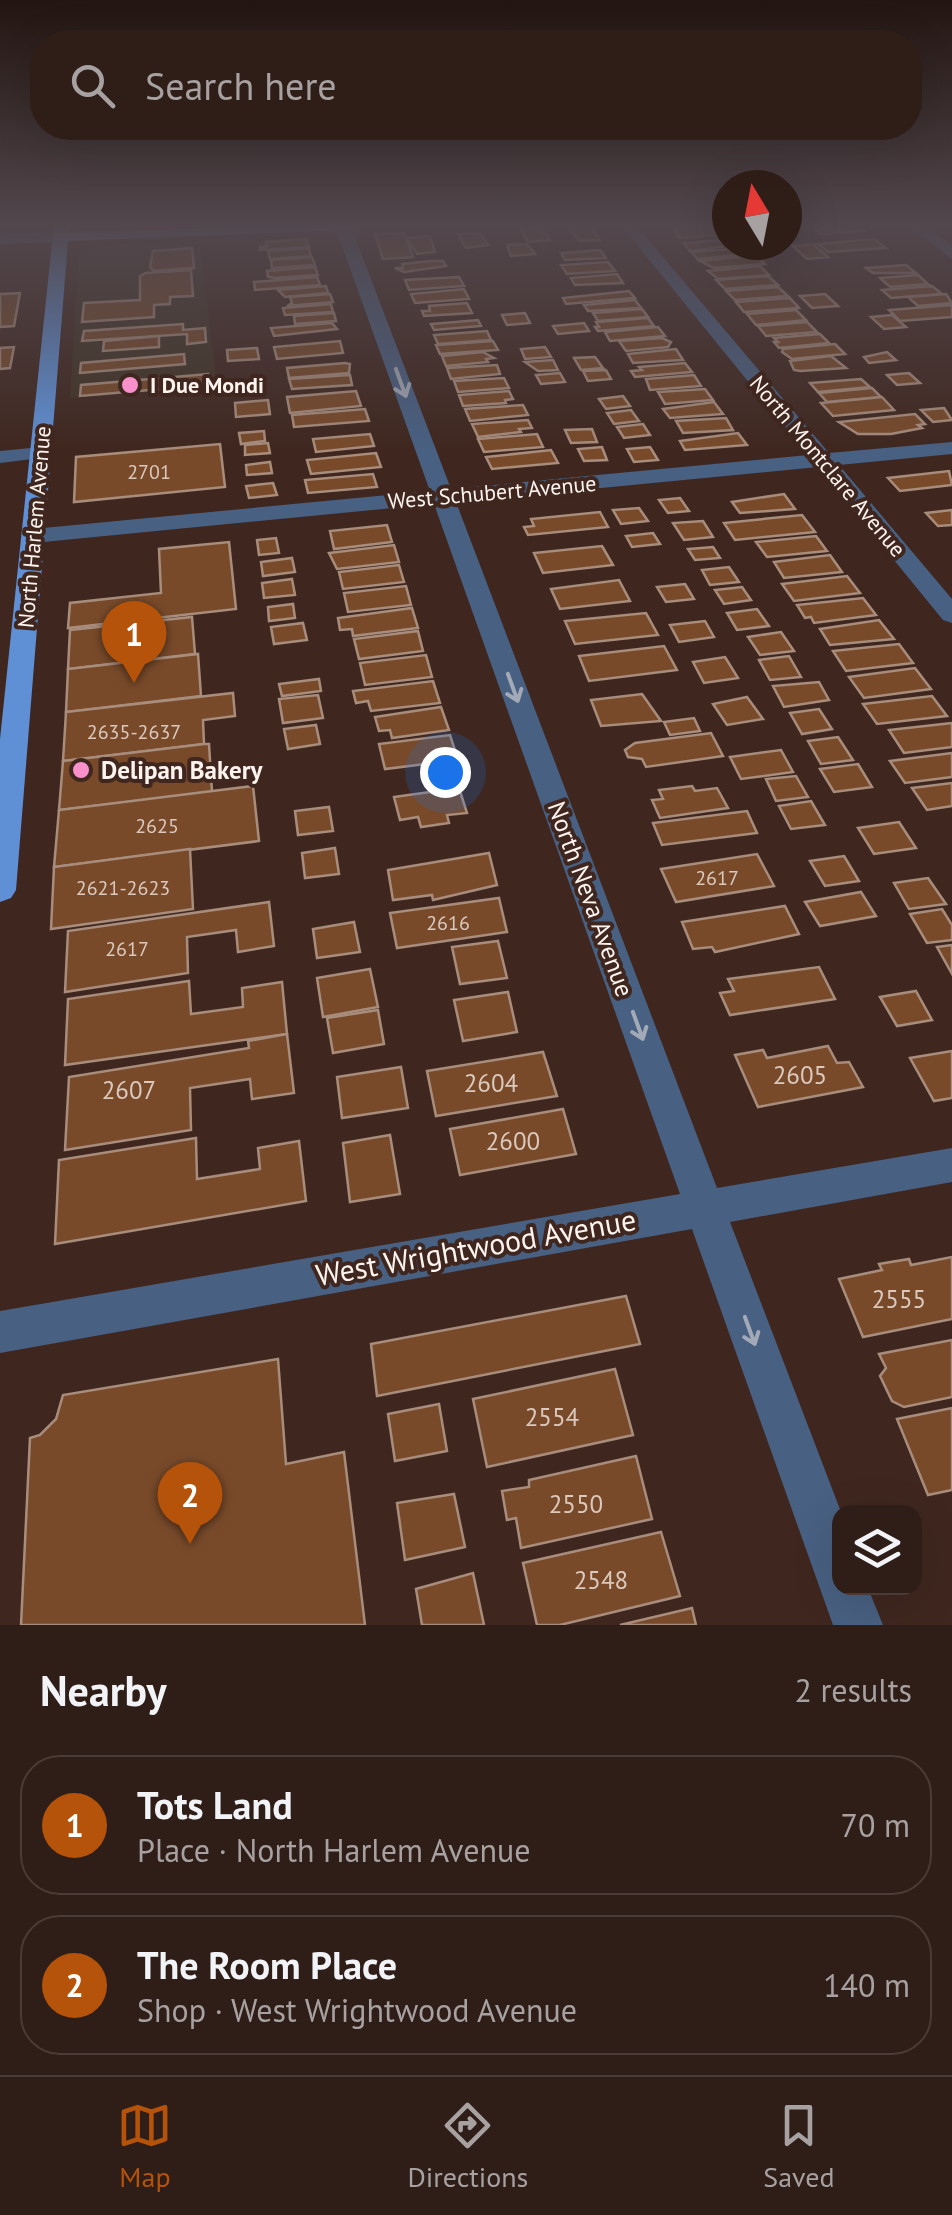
<!DOCTYPE html>
<meta charset="utf-8">
<style>
:root{--surface:#2f1d17;--page:#372620;--text:#f1f3f6;--muted:#a7a2a1;--line:#4a3b36;--accent:#b45309}
body{margin:0;font-family:"PT Sans",sans-serif;background:var(--page);color:var(--text)}
.controls{position:absolute;right:30px;bottom:30px;display:grid;overflow:hidden;border-radius:20px;box-shadow:0 10px 40px #0002}
.controls button{width:90px;height:90px;display:grid;place-items:center;padding:0;border:0;border-bottom:2px solid var(--line);background:var(--surface);color:var(--text);font:50px sans-serif}
.compass{position:absolute;left:712px;top:170px;width:90px;height:90px;border-radius:50%;background:var(--surface);box-shadow:0 10px 40px #0002;rotate:350deg}
.you{position:absolute;left:445px;top:772px;width:35px;height:35px;margin:-25px;border:8px solid #fff;border-radius:50%;background:#1a73e8;box-shadow:0 0 0 15px #1a73e833}
.badge{display:grid;place-items:center;width:65px;height:65px;border-radius:50%;background:var(--accent);color:#fff;font-size:32px;font-weight:700}
.pin{position:absolute;translate:-50% -82px;filter:drop-shadow(0 2px 5px #0008)}
.pin::after{content:'';position:absolute;top:52px;width:35px;height:30px;background:inherit;clip-path:polygon(0 0,100% 0,50% 100%)}
.list{margin:0;padding:0;list-style:none}
h2{display:flex;justify-content:space-between;align-items:center;height:130px;margin:0;padding:0 40px;font-size:42px}
h2 small{font-size:32px;font-weight:400;color:var(--muted)}
.list li{display:grid;grid-template-columns:65px 1fr auto;gap:30px;align-items:center;box-sizing:border-box;height:140px;margin:0 20px 20px;padding:0 20px;border:2px solid var(--line);border-radius:40px}
.list b{display:block;font-size:38px;white-space:nowrap}
.list p{margin:0;font-size:32px;white-space:nowrap;color:var(--muted)}
.list em{font-size:32px;font-style:normal;color:var(--muted)}
.icon{flex:none;width:55px;height:55px;fill:none;stroke:currentColor;stroke-width:2;stroke-linecap:round;stroke-linejoin:round}
.map{position:relative;flex:none;width:952px;height:1625px;overflow:hidden}
.search{position:absolute;background:var(--surface);box-shadow:0 10px 40px #0002;left:30px;right:30px;top:30px;height:110px;display:flex;align-items:center;gap:25px;box-sizing:border-box;padding:0 35px;border-radius:40px;color:var(--muted);font-size:38px}
.sheet{height:450px;background:var(--surface)}
nav{display:flex;justify-content:space-around;align-items:center;box-sizing:border-box;height:140px;border-top:2px solid var(--line);background:var(--surface);font-size:28px;color:var(--muted)}
nav a{display:grid;justify-items:center;gap:5px}
nav .on{color:var(--accent)}
.map>svg:first-child{display:block}
.commercial{fill:#403325}
.building{fill:#784a2a;stroke:#a88d7d;stroke-width:2.5}
.lines{fill:none;stroke-linecap:round;stroke-linejoin:round}
.minor{fill:#486082;fill-rule:evenodd}
.major{fill:#5f90d5;fill-rule:evenodd}
.oneway{stroke:#a2aab8}
.poi-dot{fill:#f890cc;stroke:#3f271f;stroke-width:4}
.labels{text-anchor:middle;stroke-width:8;stroke-linejoin:round;paint-order:stroke}
.number-label{font-size:20px;fill:#dcc9be}
.far-poi-label{font-size:22px;font-weight:bold;fill:#fdf3ef;stroke:#3f271f;text-anchor:start}
.far-street-label{font-size:22px;fill:#fdf3ef;stroke:#3f271f}
.poi-label{font-size:25px;font-weight:bold;fill:#fdf3ef;stroke:#3f271f;text-anchor:start}
.street-label{font-size:25px;fill:#fdf3ef;stroke:#3f271f}
.near-number-label{font-size:25px;fill:#dcc9be}
.near-street-label{font-size:30px;fill:#fdf3ef;stroke:#3f271f}
</style>
<div class="map">
<svg width="952" height="1625" viewBox="0 0 952 1625">
<rect width="100%" height="100%" fill="#3f271f"/>
<polygon class="commercial" points="192,241 200,243 217,385 70,398 79,253 103,245"/>
<g class="building">
<polygon points="857,224 865,231 821,234 815,229"/>
<polygon points="590,225 600,240 580,241 567,227"/>
<polygon points="542,228 550,240 528,242 520,229"/>
<polygon points="711,228 718,235 679,238 675,230"/>
<polygon points="404,233 413,257 383,259 375,234"/>
<polygon points="480,233 488,245 466,248 458,234"/>
<polygon points="430,236 435,252 417,254 407,238"/>
<polygon points="306,239 309,247 260,250 260,247 267,246 266,242"/>
<polygon points="874,239 886,248 828,252 818,244"/>
<polygon points="725,240 727,245 733,245 690,251 683,243"/>
<polygon points="527,244 535,254 511,256 507,245"/>
<polygon points="813,244 828,257 807,259 793,246"/>
<polygon points="192,248 194,268 154,271 150,267 153,251"/>
<polygon points="309,248 311,256 270,259 268,251"/>
<polygon points="731,249 737,255 698,259 691,252"/>
<polygon points="600,250 606,258 565,260 561,253"/>
<polygon points="756,255 765,264 714,268 700,261"/>
<polygon points="312,257 315,265 272,268 271,260"/>
<polygon points="431,261 443,261 446,266 404,272 395,268 403,268 402,264"/>
<polygon points="608,262 615,271 567,274 561,265"/>
<polygon points="906,265 916,273 873,273 866,268"/>
<polygon points="760,266 769,275 718,279 708,271"/>
<polygon points="315,267 318,275 275,278 268,277 267,271"/>
<polygon points="191,270 193,296 170,297 170,304 154,305 154,317 82,322 84,303 140,300 140,276 146,273"/>
<polygon points="617,274 623,283 575,285 571,278"/>
<polygon points="918,275 928,284 890,287 880,278"/>
<polygon points="768,276 778,285 725,289 716,280"/>
<polygon points="317,277 320,285 255,290 254,282"/>
<polygon points="459,277 464,286 409,290 405,280"/>
<polygon points="326,286 328,293 285,297 278,290"/>
<polygon points="932,286 942,294 891,298 882,290"/>
<polygon points="778,287 788,296 735,300 726,291"/>
<polygon points="464,289 469,299 415,303 411,294"/>
<polygon points="629,291 635,298 566,304 563,298"/>
<polygon points="20,293 14,326 0,327 0,294"/>
<polygon points="330,294 333,302 287,306 292,303 290,297"/>
<polygon points="825,294 838,306 812,308 800,296"/>
<polygon points="946,294 952,303 918,306 908,297"/>
<polygon points="790,298 799,308 744,312 736,302"/>
<polygon points="635,300 641,308 588,311 584,305"/>
<polygon points="467,303 472,313 424,316 422,311 430,311 429,306"/>
<polygon points="331,304 333,312 285,315 283,308"/>
<polygon points="952,305 952,317 900,321 889,310"/>
<polygon points="642,309 648,317 598,321 593,313"/>
<polygon points="796,310 806,320 756,325 747,314"/>
<polygon points="334,313 336,321 295,324 294,316"/>
<polygon points="525,313 530,323 507,325 502,315"/>
<polygon points="892,315 906,327 884,329 871,317"/>
<polygon points="648,318 654,326 598,331 595,327 599,327 596,322"/>
<polygon points="478,320 481,326 434,330 431,324"/>
<polygon points="807,322 817,332 766,336 758,326"/>
<polygon points="332,323 337,329 274,336 271,328"/>
<polygon points="584,323 589,331 558,334 553,326"/>
<polygon points="183,324 183,330 205,328 206,342 187,344 187,334 82,341 84,331"/>
<polygon points="658,327 665,336 610,341 605,332"/>
<polygon points="487,331 491,340 438,344 434,335"/>
<polygon points="820,334 829,343 779,348 774,342 778,342 774,338"/>
<polygon points="159,336 159,347 103,351 104,341"/>
<polygon points="662,338 671,342 668,347 626,351 619,341"/>
<polygon points="340,341 343,353 277,359 274,347"/>
<polygon points="493,341 498,350 440,354 436,345"/>
<polygon points="835,344 845,354 792,359 782,352 783,349"/>
<polygon points="14,347 10,368 0,369 0,348"/>
<polygon points="545,347 551,357 525,359 521,349"/>
<polygon points="257,348 259,359 228,361 227,350"/>
<polygon points="676,349 683,360 633,363 628,354"/>
<polygon points="483,352 494,358 486,359 488,362 446,366 442,356"/>
<polygon points="887,352 896,360 869,363 864,357"/>
<polygon points="184,354 185,364 80,373 81,363"/>
<polygon points="831,356 846,368 800,371 794,370 790,361"/>
<polygon points="595,357 603,368 581,370 574,358"/>
<polygon points="553,360 558,370 538,371 525,362"/>
<polygon points="345,363 350,364 349,373 289,378 287,368"/>
<polygon points="685,363 692,372 635,377 631,371 642,370 639,367"/>
<polygon points="497,365 500,374 451,379 447,368"/>
<polygon points="606,370 611,379 588,381 583,371"/>
<polygon points="560,373 565,382 541,384 536,375"/>
<polygon points="909,373 920,383 897,385 887,375"/>
<polygon points="208,374 209,385 80,396 81,385"/>
<polygon points="350,375 352,385 292,389 289,379"/>
<polygon points="694,375 701,386 650,390 646,379"/>
<polygon points="504,378 509,388 458,392 454,381"/>
<polygon points="861,379 870,387 818,392 810,383"/>
<polygon points="258,383 260,393 234,395 233,385"/>
<polygon points="872,388 881,397 827,402 819,393"/>
<polygon points="705,389 713,400 665,404 658,392"/>
<polygon points="356,391 361,406 290,413 287,397"/>
<polygon points="509,391 513,399 505,400 506,403 463,406 459,395"/>
<polygon points="623,396 630,406 606,409 599,399"/>
<polygon points="882,397 894,410 833,416 821,403"/>
<polygon points="268,400 270,414 236,417 235,403"/>
<polygon points="714,402 723,414 670,418 663,409"/>
<polygon points="523,405 528,415 470,421 465,409"/>
<polygon points="944,408 952,420 933,422 921,410"/>
<polygon points="365,409 369,421 294,427 292,415"/>
<polygon points="631,410 639,421 614,424 607,413"/>
<polygon points="915,414 925,424 918,425 922,428 891,434 858,434 839,422"/>
<polygon points="726,418 733,430 683,433 676,421"/>
<polygon points="528,420 532,428 519,429 521,432 478,437 472,424"/>
<polygon points="643,424 650,435 624,438 617,427"/>
<polygon points="592,429 597,442 571,443 565,430"/>
<polygon points="264,431 265,441 241,444 239,433"/>
<polygon points="738,433 747,445 685,450 680,441"/>
<polygon points="370,434 374,446 316,452 313,439"/>
<polygon points="537,434 543,447 484,452 478,439"/>
<polygon points="268,443 270,453 245,455 245,445"/>
<polygon points="220,444 225,487 74,502 76,457"/>
<polygon points="602,447 607,460 584,461 578,449"/>
<polygon points="650,447 658,460 634,462 627,449"/>
<polygon points="551,450 558,463 492,469 486,457"/>
<polygon points="376,453 381,467 311,474 307,460"/>
<polygon points="270,462 272,473 247,475 246,465"/>
<polygon points="949,471 952,485 900,491 888,478"/>
<polygon points="373,474 377,487 308,493 305,480"/>
<polygon points="273,483 277,495 249,498 246,486"/>
<polygon points="784,494 795,509 740,513 732,502"/>
<polygon points="680,498 689,511 668,513 659,500"/>
<polygon points="639,508 648,521 621,524 613,510"/>
<polygon points="952,510 952,525 938,526 926,513"/>
<polygon points="600,512 608,527 528,535 524,527 534,526 531,519"/>
<polygon points="802,515 815,532 735,540 724,523"/>
<polygon points="703,521 713,537 684,540 673,523"/>
<polygon points="387,525 392,542 334,549 330,531"/>
<polygon points="653,533 660,544 632,547 626,536"/>
<polygon points="816,536 827,551 767,557 756,542"/>
<polygon points="276,538 279,553 259,555 257,540"/>
<polygon points="229,542 236,609 68,628 70,603 161,593 159,549"/>
<polygon points="394,545 399,562 337,569 329,553"/>
<polygon points="602,546 613,565 543,573 534,553"/>
<polygon points="713,547 720,558 695,560 688,549"/>
<polygon points="830,555 842,572 784,578 774,562"/>
<polygon points="292,558 295,572 263,576 261,562"/>
<polygon points="399,565 404,582 343,589 339,572"/>
<polygon points="729,567 739,582 710,585 702,570"/>
<polygon points="847,576 860,593 794,601 782,584"/>
<polygon points="292,579 295,595 264,598 262,583"/>
<polygon points="619,580 630,601 560,609 551,589"/>
<polygon points="685,584 694,599 666,602 657,587"/>
<polygon points="406,586 411,605 348,612 344,593"/>
<polygon points="742,587 751,600 724,604 715,590"/>
<polygon points="863,598 876,615 814,623 811,617 805,618 797,605"/>
<polygon points="293,604 295,618 269,621 268,607"/>
<polygon points="412,608 418,628 353,636 352,629 340,630 338,618"/>
<polygon points="757,609 769,626 737,630 727,613"/>
<polygon points="646,613 658,635 575,644 565,621"/>
<polygon points="192,617 195,654 68,669 70,630"/>
<polygon points="879,620 894,639 830,645 820,629"/>
<polygon points="705,621 714,637 679,642 670,625"/>
<polygon points="303,623 307,640 274,644 271,627"/>
<polygon points="418,631 423,651 359,659 354,639"/>
<polygon points="781,632 794,651 760,655 748,637"/>
<polygon points="899,644 913,663 846,671 833,651"/>
<polygon points="664,646 677,670 589,681 579,656"/>
<polygon points="198,654 201,696 66,712 68,669"/>
<polygon points="426,655 432,677 365,685 360,663"/>
<polygon points="789,656 801,677 770,680 759,660"/>
<polygon points="725,657 738,678 704,683 693,662"/>
<polygon points="915,668 931,689 864,698 849,677"/>
<polygon points="319,679 321,691 282,696 279,684"/>
<polygon points="433,681 440,703 371,711 368,701 356,703 353,691"/>
<polygon points="819,682 829,700 784,707 773,686"/>
<polygon points="233,693 235,716 203,720 204,744 63,761 66,712"/>
<polygon points="642,694 661,721 601,726 591,700"/>
<polygon points="318,695 323,718 283,723 279,699"/>
<polygon points="932,696 947,716 877,724 863,704"/>
<polygon points="747,697 763,719 727,725 713,704"/>
<polygon points="441,707 449,730 392,738 390,730 379,731 375,717"/>
<polygon points="819,709 832,729 802,734 790,713"/>
<polygon points="694,718 700,731 670,735 664,722"/>
<polygon points="952,723 952,747 904,753 889,730"/>
<polygon points="316,725 320,744 288,749 284,729"/>
<polygon points="711,733 723,756 646,767 642,759 628,757 625,750 635,743"/>
<polygon points="450,735 458,760 385,769 379,744"/>
<polygon points="838,737 853,760 821,764 808,741"/>
<polygon points="204,744 209,744 212,792 59,810 63,761"/>
<polygon points="781,750 793,772 741,779 730,757"/>
<polygon points="952,753 952,777 905,783 890,761"/>
<polygon points="858,764 872,787 834,792 820,769"/>
<polygon points="796,776 808,797 776,801 766,779"/>
<polygon points="952,783 952,806 927,810 912,788"/>
<polygon points="253,786 259,841 54,867 59,810"/>
<polygon points="692,786 695,791 717,788 728,808 660,818 652,800 663,799 659,790"/>
<polygon points="459,788 467,813 447,815 449,823 421,827 418,817 400,820 394,797"/>
<polygon points="811,801 825,825 791,829 779,806"/>
<polygon points="329,807 333,831 298,835 295,811"/>
<polygon points="747,811 757,833 662,845 653,823"/>
<polygon points="899,822 916,848 874,854 858,828"/>
<polygon points="335,848 339,874 305,878 302,853"/>
<polygon points="190,849 193,909 51,929 54,867"/>
<polygon points="489,853 497,885 433,900 432,895 393,900 388,870"/>
<polygon points="757,854 774,886 676,902 661,869"/>
<polygon points="844,856 859,881 825,886 810,861"/>
<polygon points="928,878 946,904 909,909 894,883"/>
<polygon points="861,892 876,916 820,926 805,902"/>
<polygon points="499,898 507,932 397,948 390,913"/>
<polygon points="269,902 274,946 238,952 236,930 187,937 188,973 65,992 68,931"/>
<polygon points="785,906 799,934 715,952 712,947 693,949 682,922"/>
<polygon points="942,909 952,925 952,940 927,943 910,914"/>
<polygon points="354,922 360,952 317,958 313,929"/>
<polygon points="498,941 507,978 460,984 452,947"/>
<polygon points="952,945 952,974 937,947"/>
<polygon points="819,967 835,999 730,1015 720,993 734,991 728,979"/>
<polygon points="370,969 378,1007 323,1017 317,978"/>
<polygon points="189,981 191,1014 243,1007 242,988 282,982 287,1034 65,1065 68,999"/>
<polygon points="916,991 932,1020 897,1026 880,997"/>
<polygon points="508,992 517,1032 463,1041 454,1000"/>
<polygon points="378,1010 384,1044 333,1053 327,1018"/>
<polygon points="287,1034 294,1093 252,1099 250,1079 190,1088 191,1130 65,1150 69,1077 249,1048 248,1041"/>
<polygon points="828,1046 837,1063 849,1062 863,1087 758,1107 735,1055 763,1050 767,1058"/>
<polygon points="952,1051 952,1098 934,1101 910,1058"/>
<polygon points="543,1052 557,1096 436,1116 427,1071"/>
<polygon points="401,1067 408,1108 342,1118 337,1077"/>
<polygon points="563,1109 576,1154 460,1175 450,1129"/>
<polygon points="390,1135 400,1194 350,1202 343,1143"/>
<polygon points="196,1138 197,1179 260,1169 258,1148 299,1141 306,1201 55,1244 59,1160"/>
<polygon points="952,1257 952,1319 863,1337 839,1279 882,1270 879,1264 909,1259 911,1265"/>
<polygon points="626,1296 640,1344 377,1396 371,1344"/>
<polygon points="952,1340 952,1397 904,1407 892,1401 880,1376 886,1368 879,1354"/>
<polygon points="278,1359 286,1464 344,1452 365,1625 21,1625 30,1438 40,1435 56,1419 63,1395"/>
<polygon points="615,1369 633,1435 487,1467 473,1399"/>
<polygon points="439,1404 447,1451 395,1461 388,1414"/>
<polygon points="952,1408 952,1490 928,1495 897,1419"/>
<polygon points="636,1456 652,1519 521,1548 516,1518 507,1520 502,1491 529,1487 529,1480"/>
<polygon points="454,1494 465,1547 405,1560 397,1503"/>
<polygon points="661,1532 680,1596 560,1625 537,1625 523,1563"/>
<polygon points="473,1573 484,1625 422,1625 416,1589"/>
<polygon points="692,1608 696,1625 620,1625"/>
</g>
<g class="lines">
<g class="minor">
<polygon points="334,224 350,224 451,489 808,455 620,224 635,224 829,453 952,442 952,454 839,465 952,599 952,623 943,620 818,467 456,502 717,1188 952,1148 952,1182 730,1222 841,1512 840,1588 868,1588 883,1625 833,1625 692,1229 0,1353 0,1311 680,1194 434,504 33,543 21,536 33,529 430,491"/>
<polygon points="907,224 924,224 952,246 952,259"/>
<polygon points="0,234 60,232 68,237 60,242 0,244"/>
<polygon points="41,447 52,453 48,457 0,463 0,451"/>
</g>
<polygon class="major" points="54,224 70,224 69,232 377,224 370,229 68,241 16,890 11,898 0,902 0,739"/>
</g>
<defs><path id="oneway-shaft" d="M-6 0H5M1.5-3L5.5 0L1.5 3" fill="none" stroke-width="1.6" stroke-linecap="round" stroke-linejoin="round" transform="scale(2.5)"/></defs>
<g class="oneway">
<use href="#oneway-shaft" transform="translate(401 383) rotate(70)"/>
<use href="#oneway-shaft" transform="translate(513 688) rotate(70)"/>
<use href="#oneway-shaft" transform="translate(638 1026) rotate(70)"/>
<use href="#oneway-shaft" transform="translate(750 1331) rotate(70)"/>
</g>
<linearGradient id="sky" x2="0" y2="1"><stop stop-color="#231511"/><stop offset="0.5" stop-color="#52474d"/><stop offset="1" stop-color="#52474d" stop-opacity="0"/></linearGradient>
<rect width="952" height="452" fill="url(#sky)"/>
<g class="poi-dot">
<circle cx="130" cy="385" r="10"/>
<circle cx="81" cy="770" r="10"/>
</g>
<g class="labels">
<g class="number-label">
<text x="149" y="479">2701</text>
<text x="134" y="739">2635-2637</text>
<text x="157" y="833">2625</text>
<text x="717" y="885">2617</text>
<text x="123" y="895">2621-2623</text>
<text x="448" y="930">2616</text>
<text x="127" y="956">2617</text>
</g>
<g class="far-poi-label">
<text x="150" y="393">I Due Mondi</text>
</g>
<g class="far-street-label">
<text transform="translate(828 466) rotate(50)" y="8">North Montclare Avenue</text>
<text transform="translate(492 492) rotate(-5)" y="8">West Schubert Avenue</text>
<text transform="translate(34 527) rotate(-85)" y="8">North Harlem Avenue</text>
</g>
<g class="poi-label">
<text x="101" y="779">Delipan Bakery</text>
</g>
<g class="street-label">
<text transform="translate(591 899) rotate(70)" y="9">North Neva Avenue</text>
</g>
<g class="near-number-label">
<text x="800" y="1084">2605</text>
<text x="491" y="1092">2604</text>
<text x="129" y="1099">2607</text>
<text x="513" y="1150">2600</text>
<text x="899" y="1308">2555</text>
<text x="552" y="1426">2554</text>
<text x="576" y="1513">2550</text>
<text x="601" y="1589">2548</text>
</g>
<g class="near-street-label">
<text transform="translate(476 1248) rotate(-10)" y="10">West Wrightwood Avenue</text>
</g>
</g>
</svg>
<div class="controls">
<button><svg class="icon" aria-label="layers" viewBox="0 0 24 24"><path d="M12 4l9 5-9 5-9-5zM3 14l9 5 9-5"/></svg></button>
</div>
<svg class="compass" viewBox="-18 -18 36 36"><path d="M0-13l5 13h-10z" fill="#e53935"/><path d="M0 13l5-13h-10z" fill="#a7a2a1"/></svg>
<div class="you"></div>
<div class="pin badge" style="left:134px;top:683px">1</div>
<div class="pin badge" style="left:190px;top:1544px">2</div>
<div class="search"><svg class="icon" aria-label="search" viewBox="0 0 24 24"><circle cx="10" cy="10" r="6"/><path d="M15 15l6 6"/></svg>Search here</div>
</div>
<section class="sheet">
<h2>Nearby<small>2 results</small></h2>
<ul class="list">
<li><span class="badge">1</span><div><b>Tots Land</b><p>Place · North Harlem Avenue</p></div><em>70 m</em></li>
<li><span class="badge">2</span><div><b>The Room Place</b><p>Shop · West Wrightwood Avenue</p></div><em>140 m</em></li>
</ul>
</section>
<nav>
<a class="on"><svg class="icon" aria-label="map" viewBox="0 0 24 24"><path d="M3 6l6-2 6 2 6-2v14l-6 2-6-2-6 2zM9 4v14M15 6v14"/></svg>Map</a>
<a><svg class="icon" aria-label="directions" viewBox="0 0 24 24"><path d="M12 3l9 9-9 9-9-9zM9 14v-3h6M13 9l2 2-2 2"/></svg>Directions</a>
<a><svg class="icon" aria-label="saved" viewBox="0 0 24 24"><path d="M7 4h10v16l-5-4-5 4z"/></svg>Saved</a>
</nav>
